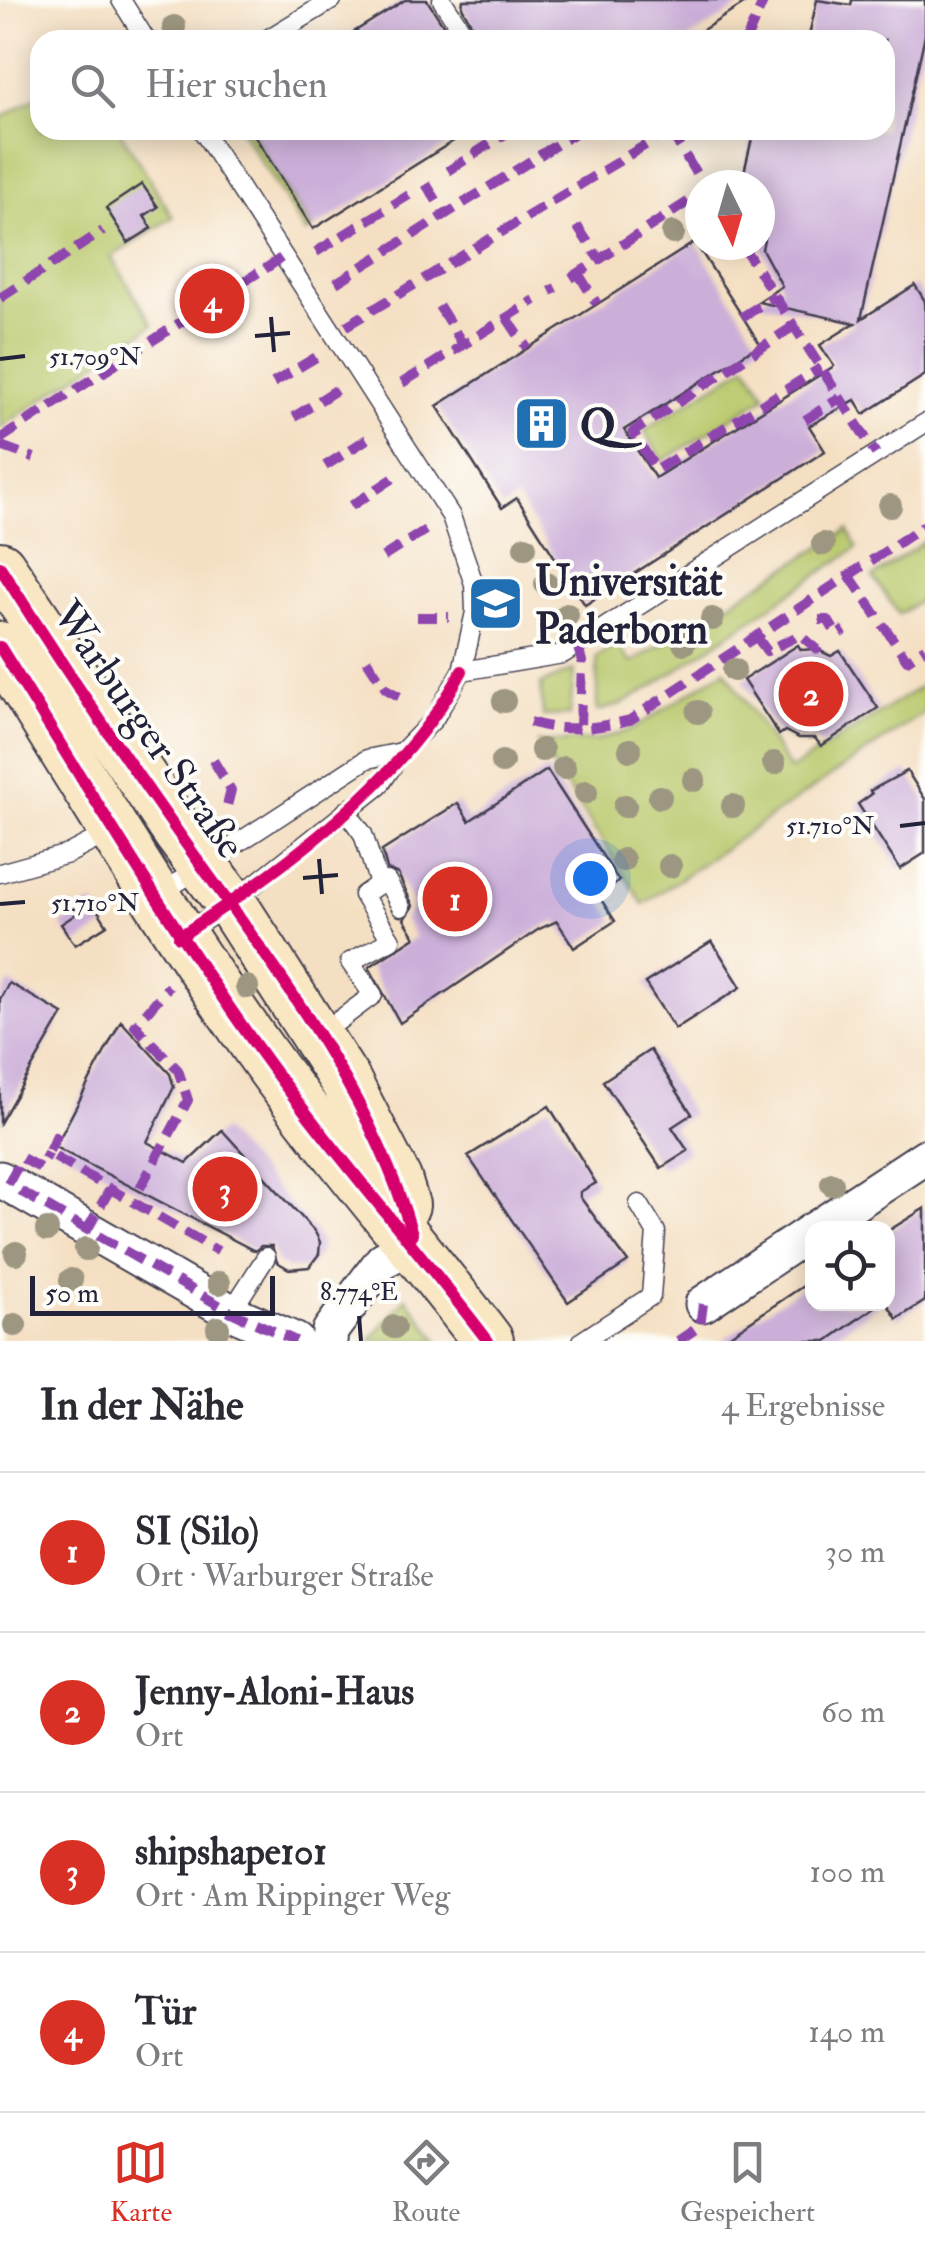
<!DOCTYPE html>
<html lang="de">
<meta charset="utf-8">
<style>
:root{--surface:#fff;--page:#f2f2f3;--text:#2b2b33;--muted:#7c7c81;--line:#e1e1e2;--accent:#d93025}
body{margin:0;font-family:"IM FELL Double Pica",serif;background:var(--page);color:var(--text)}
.controls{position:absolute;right:30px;bottom:30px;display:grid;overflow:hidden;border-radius:20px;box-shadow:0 5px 25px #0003}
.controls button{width:90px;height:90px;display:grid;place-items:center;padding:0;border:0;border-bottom:2px solid var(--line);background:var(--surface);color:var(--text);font:50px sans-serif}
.compass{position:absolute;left:685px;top:170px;width:90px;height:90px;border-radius:50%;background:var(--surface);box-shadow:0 5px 25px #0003;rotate:175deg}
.scale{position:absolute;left:30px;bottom:25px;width:245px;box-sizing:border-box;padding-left:10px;border:5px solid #22223b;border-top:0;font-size:28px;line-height:35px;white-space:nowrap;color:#22223b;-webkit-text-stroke:8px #fdfcf7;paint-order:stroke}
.you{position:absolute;left:590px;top:878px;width:35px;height:35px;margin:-25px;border:8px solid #fff;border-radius:50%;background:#1a73e8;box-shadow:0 0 0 15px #1a73e833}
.badge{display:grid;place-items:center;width:65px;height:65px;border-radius:50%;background:var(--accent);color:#fff;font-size:32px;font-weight:700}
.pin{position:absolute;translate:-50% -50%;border:5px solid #fff;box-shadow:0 2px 10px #0006}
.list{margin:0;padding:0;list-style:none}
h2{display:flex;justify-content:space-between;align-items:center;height:130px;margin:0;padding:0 40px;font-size:42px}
h2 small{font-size:32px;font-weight:400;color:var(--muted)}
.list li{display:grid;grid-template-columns:65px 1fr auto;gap:30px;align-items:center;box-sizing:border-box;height:160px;padding:0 40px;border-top:2px solid var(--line)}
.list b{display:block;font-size:38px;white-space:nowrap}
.list p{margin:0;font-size:32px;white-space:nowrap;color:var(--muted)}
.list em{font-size:32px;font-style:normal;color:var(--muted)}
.icon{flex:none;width:55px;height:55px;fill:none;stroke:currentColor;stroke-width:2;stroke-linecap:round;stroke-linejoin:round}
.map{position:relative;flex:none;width:925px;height:1341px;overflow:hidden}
.search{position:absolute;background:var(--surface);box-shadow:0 5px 25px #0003;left:30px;right:30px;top:30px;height:110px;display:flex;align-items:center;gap:25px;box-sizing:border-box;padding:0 35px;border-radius:30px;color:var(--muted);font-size:38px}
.sheet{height:770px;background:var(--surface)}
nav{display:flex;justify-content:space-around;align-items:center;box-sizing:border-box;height:140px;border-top:2px solid var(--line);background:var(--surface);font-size:28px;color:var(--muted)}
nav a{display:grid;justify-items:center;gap:5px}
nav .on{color:var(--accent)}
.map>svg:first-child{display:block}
.green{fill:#b8c769;stroke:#6d7452;stroke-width:2.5}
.building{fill:#ccafd9}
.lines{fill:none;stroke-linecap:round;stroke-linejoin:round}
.service-casing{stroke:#423e4f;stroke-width:21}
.minor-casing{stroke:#423e4f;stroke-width:39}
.secondary-casing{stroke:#423e4f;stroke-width:54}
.service{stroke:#fff;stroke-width:18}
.minor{stroke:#fff;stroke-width:35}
.secondary{stroke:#f9e7c3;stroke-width:50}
.quiet{stroke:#8e44ad;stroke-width:10;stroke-dasharray:20 10;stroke-linecap:butt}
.cycleway-casing{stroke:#fdfcf7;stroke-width:19}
.cycleway{stroke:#d6006c;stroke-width:12}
.tree{fill:#9d9781}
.ticks{fill:none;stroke:#22223b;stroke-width:4}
.labels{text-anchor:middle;stroke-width:8;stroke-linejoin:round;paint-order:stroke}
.poi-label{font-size:42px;font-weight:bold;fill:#22223b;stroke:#fdfcf7;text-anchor:start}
.street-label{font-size:42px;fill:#22223b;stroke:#fdfcf7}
.ticks-label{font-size:25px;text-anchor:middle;fill:#22223b;stroke:#fdfcf7;stroke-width:8;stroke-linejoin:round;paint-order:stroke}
</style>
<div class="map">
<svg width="925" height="1341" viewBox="0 0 925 1341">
<rect width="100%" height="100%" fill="#fdfcf7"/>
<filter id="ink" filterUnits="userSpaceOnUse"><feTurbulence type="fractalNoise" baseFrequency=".01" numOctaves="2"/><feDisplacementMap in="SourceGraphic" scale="20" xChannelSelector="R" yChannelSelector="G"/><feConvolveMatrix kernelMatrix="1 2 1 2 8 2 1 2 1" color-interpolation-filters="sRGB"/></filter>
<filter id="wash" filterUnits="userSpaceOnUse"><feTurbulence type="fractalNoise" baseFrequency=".0048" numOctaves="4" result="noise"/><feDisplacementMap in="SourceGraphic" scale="40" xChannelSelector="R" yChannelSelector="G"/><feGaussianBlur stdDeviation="2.25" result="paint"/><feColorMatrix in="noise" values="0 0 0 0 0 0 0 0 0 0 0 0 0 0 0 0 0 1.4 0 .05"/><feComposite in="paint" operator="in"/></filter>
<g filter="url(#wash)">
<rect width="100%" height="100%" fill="#f4dfc2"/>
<g class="green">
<polygon points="40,95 40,130 119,130 173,217 111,257 153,325 0,428 0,119"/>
<polygon points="241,130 250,130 312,229 306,233"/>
<polygon points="747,365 766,396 663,461 644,430"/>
<polygon points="848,530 857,548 651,687 620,705 597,711 597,657 617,645 631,663"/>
<polygon points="925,541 925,597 899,614 873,577"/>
<polygon points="574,670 570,715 543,716 541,684"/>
<polygon points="725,670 790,770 925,684 925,712 643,904 538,743 598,740 633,729"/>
<polygon points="406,1298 439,1341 370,1341"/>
</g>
<g id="blocks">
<g class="building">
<polygon points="405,0 427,0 453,40 341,40"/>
<polygon points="463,0 750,0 687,40 480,40 462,7"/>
<polygon points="817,0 851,5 852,0 925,0 925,35 861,319 915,285 925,301 925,375 864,414 855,400 809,426 825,451 585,605 517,498 502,508 437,406 695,242 760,344 624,430 655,478 834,366 820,345 855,323 758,302 782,286 762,249 769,215 760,213 760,185 741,185 754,130 885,130 885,40 808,40"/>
<polygon points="251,130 471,130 313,229"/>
<polygon points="142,184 158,207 144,216 152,228 128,243 106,208"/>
<polygon points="798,645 801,650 816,649 831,656 840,651 878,708 821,746 815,738 799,738 785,731 779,735 743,680"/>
<polygon points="547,770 619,881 598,895 615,921 574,948 557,921 539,929 400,1023 369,967 415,937 404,919 413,906 398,874 387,869 382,851 458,803 469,821"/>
<polygon points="907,771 925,799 925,853 900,869 858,804 872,794 870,791"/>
<polygon points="93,903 107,925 75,945 61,924"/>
<polygon points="712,941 741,987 675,1029 645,983"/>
<polygon points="9,983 63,1014 0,1123 0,999"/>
<polygon points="121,1021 170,1074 174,1087 147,1142 187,1163 222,1130 315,1232 320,1242 319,1254 309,1267 289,1269 277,1262 272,1246 261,1246 255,1251 55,1147"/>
<polygon points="650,1050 692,1114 672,1127 688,1151 661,1168 603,1081"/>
<polygon points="549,1106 596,1183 580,1192 580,1197 628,1262 568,1302 468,1156"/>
<polygon points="925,1208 925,1301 897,1319 888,1305 888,1231"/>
<polygon points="812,1280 812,1304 879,1304 827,1341 721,1341"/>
</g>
</g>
</g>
<g filter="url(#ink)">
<use href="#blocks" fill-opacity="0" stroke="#423e4f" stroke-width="2.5"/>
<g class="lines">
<defs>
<g id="service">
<polyline points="121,0 146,40"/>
<polyline points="442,0 468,40"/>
<polyline points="266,40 332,0"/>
<polyline points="657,130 667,132"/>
<polyline points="462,671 563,654 925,423"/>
<polyline points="0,873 68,854 110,832"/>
<polyline points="379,884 387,881 401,907"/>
<polyline points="158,895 367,759 402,752"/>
<polyline points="184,934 231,903 379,786 402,752 434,719 462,671 475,612 474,584 451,516 202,130"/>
<polyline points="318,1036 373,995 350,962 391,940 363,895 379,884 363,834 346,811"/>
<polyline points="231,1312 266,1257"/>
<polyline points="582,1341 651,1296 656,1232 639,1204"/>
</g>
<g id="minor">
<polyline points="0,1179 231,1312 296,1341"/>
<polyline points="817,1228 925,1157"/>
<polyline points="703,1304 812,1231"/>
<polyline points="329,1341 330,1331 383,1260 415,1244"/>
</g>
<g id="secondary">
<polyline points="0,567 178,832 231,903 346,1082 396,1179 404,1205"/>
<path d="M0,647c87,139 171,281 267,414 70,97 149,185 221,280"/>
</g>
</defs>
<use href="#service" class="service-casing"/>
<use href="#minor" class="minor-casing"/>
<use href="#secondary" class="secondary-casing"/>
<use href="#service" class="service"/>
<use href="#minor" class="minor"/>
<use href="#secondary" class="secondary"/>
<g class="quiet">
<polyline points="746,40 764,0"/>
<polyline points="670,130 703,185"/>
<polyline points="448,171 511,130"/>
<polyline points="426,184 445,214"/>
<polyline points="577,226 599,259"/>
<polyline points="742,245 876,454"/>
<polyline points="316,252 409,195"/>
<polyline points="265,269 281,258"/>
<polyline points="578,273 597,304"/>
<polyline points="571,278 700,194"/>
<polyline points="336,283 580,130"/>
<polyline points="550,291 556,288"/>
<polyline points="0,298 103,231"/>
<polyline points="439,306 464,346"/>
<polyline points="742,317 775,296"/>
<polyline points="507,318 527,348"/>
<polyline points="346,326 667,132"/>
<polyline points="794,326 633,432 656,470 821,368"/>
<polyline points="273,383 323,353"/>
<polyline points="402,383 535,300"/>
<polyline points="294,417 344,385"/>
<polyline points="805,420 840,398"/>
<polyline points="0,439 209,304 213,310 220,304 217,299 262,270"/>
<polyline points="1,446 34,458"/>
<polyline points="325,466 375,434"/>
<polyline points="351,506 400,474"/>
<polyline points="383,557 430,527"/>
<polyline points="849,575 907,660 925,648"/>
<polyline points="417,617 449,617"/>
<polyline points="819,620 828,620 837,635 845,630"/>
<polyline points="756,636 767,651 800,635 817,649 822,641"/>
<polyline points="577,645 582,661 580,727"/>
<polyline points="367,660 386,689 402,698"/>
<path d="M530,722c33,11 67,6 100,-2l295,-195"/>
<polyline points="213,760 231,790 226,810"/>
<polyline points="58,1133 48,1153 218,1251"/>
<polyline points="8,1184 22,1158 40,1168 48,1153"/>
<polyline points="140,1188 188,1100 178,1070 135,1026 169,986"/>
<polyline points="20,1191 231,1312 296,1341"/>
<polyline points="86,1232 110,1189"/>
<polyline points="678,1341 700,1326 703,1304"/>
</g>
<defs>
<g id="cycleway">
<path d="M0,567c56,89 116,178 177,264 88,125 193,255 235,403"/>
<path d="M0,647c87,139 171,281 267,414 70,97 149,185 221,280"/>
<path d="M179,937c105,-69 224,-155 283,-266"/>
</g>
</defs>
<use href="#cycleway" class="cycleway-casing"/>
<use href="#cycleway" class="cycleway"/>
</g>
<g class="tree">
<circle cx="174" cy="27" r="12"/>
<circle cx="673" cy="233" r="12"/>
<circle cx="890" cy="506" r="12"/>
<circle cx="823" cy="544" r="12"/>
<circle cx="525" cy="547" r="12"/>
<circle cx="546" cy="584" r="12"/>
<circle cx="567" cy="615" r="12"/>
<circle cx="712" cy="619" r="12"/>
<circle cx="684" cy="643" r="12"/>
<circle cx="734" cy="670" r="12"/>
<circle cx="504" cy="701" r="12"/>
<circle cx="698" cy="712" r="12"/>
<circle cx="542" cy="750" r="12"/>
<circle cx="630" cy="750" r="12"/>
<circle cx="502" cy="762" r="12"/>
<circle cx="774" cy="763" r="12"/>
<circle cx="564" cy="768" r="12"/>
<circle cx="694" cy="780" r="12"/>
<circle cx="586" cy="792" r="12"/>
<circle cx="660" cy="797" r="12"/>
<circle cx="625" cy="806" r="12"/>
<circle cx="733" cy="806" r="12"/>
<circle cx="623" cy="860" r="12"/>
<circle cx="670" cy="866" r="12"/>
<circle cx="247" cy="987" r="12"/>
<circle cx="832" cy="1184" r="12"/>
<circle cx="47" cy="1230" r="12"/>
<circle cx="86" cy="1249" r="12"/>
<circle cx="16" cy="1253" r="12"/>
<circle cx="71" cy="1280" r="12"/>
<circle cx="219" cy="1283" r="12"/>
<circle cx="15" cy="1325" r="12"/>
<circle cx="394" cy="1327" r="12"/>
<circle cx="218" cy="1328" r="12"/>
</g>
</g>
<path class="ticks" d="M271,317l3,35M255,336l35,-3M0,359l25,-3M900,826l25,-3M319,859l3,35M303,878l35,-3M0,904l25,-2M359,1316l2,25"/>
<defs>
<symbol id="building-square" viewBox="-11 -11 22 22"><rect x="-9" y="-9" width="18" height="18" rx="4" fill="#1f6fb2" stroke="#fdfcf7"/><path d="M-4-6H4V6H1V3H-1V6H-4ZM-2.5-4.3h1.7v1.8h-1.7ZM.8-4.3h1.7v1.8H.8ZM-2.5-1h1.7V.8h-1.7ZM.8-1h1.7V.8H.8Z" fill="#fff"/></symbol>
<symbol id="university-square" viewBox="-11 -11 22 22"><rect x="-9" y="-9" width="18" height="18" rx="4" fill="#1f6fb2" stroke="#fdfcf7"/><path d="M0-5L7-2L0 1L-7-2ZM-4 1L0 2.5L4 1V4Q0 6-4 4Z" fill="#fff"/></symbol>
</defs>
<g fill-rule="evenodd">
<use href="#building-square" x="510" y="392" width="63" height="63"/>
<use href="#university-square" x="464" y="572" width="63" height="63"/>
</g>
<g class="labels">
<g class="poi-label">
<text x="580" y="439">Q</text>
<text x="535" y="595">Universität<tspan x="535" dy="48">Paderborn</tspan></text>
</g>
<g class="street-label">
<text transform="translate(150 729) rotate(55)" y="15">Warburger Straße</text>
</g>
</g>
<g class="ticks-label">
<text x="95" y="365">51.709°N</text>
<text x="830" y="834">51.710°N</text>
<text x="95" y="911">51.710°N</text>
<text x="359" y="1300">8.774°E</text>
</g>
</svg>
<div class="controls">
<button><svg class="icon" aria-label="locate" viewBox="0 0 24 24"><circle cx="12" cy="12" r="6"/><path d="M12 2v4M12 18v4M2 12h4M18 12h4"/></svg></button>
</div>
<svg class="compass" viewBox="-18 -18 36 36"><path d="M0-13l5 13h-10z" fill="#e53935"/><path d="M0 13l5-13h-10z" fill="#7c7c81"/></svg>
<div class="scale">50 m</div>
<div class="you"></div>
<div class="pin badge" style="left:455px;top:899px">1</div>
<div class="pin badge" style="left:811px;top:694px">2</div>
<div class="pin badge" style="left:225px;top:1189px">3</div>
<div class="pin badge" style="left:212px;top:301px">4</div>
<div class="search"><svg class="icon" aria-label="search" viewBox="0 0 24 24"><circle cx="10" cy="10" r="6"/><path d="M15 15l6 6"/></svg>Hier suchen</div>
</div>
<section class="sheet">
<h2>In der Nähe<small>4 Ergebnisse</small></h2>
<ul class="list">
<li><span class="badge">1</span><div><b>SI (Silo)</b><p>Ort · Warburger Straße</p></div><em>30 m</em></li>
<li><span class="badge">2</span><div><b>Jenny-Aloni-Haus</b><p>Ort</p></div><em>60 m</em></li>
<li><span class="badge">3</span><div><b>shipshape101</b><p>Ort · Am Rippinger Weg</p></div><em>100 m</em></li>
<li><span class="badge">4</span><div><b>Tür</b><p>Ort</p></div><em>140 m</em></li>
</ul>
</section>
<nav>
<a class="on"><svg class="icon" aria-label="map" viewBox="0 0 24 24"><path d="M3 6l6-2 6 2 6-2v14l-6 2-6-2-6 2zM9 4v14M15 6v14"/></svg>Karte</a>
<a><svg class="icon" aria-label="directions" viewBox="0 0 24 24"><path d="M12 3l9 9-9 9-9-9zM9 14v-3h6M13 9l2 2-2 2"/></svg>Route</a>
<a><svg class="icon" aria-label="saved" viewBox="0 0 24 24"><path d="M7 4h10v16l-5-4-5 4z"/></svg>Gespeichert</a>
</nav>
